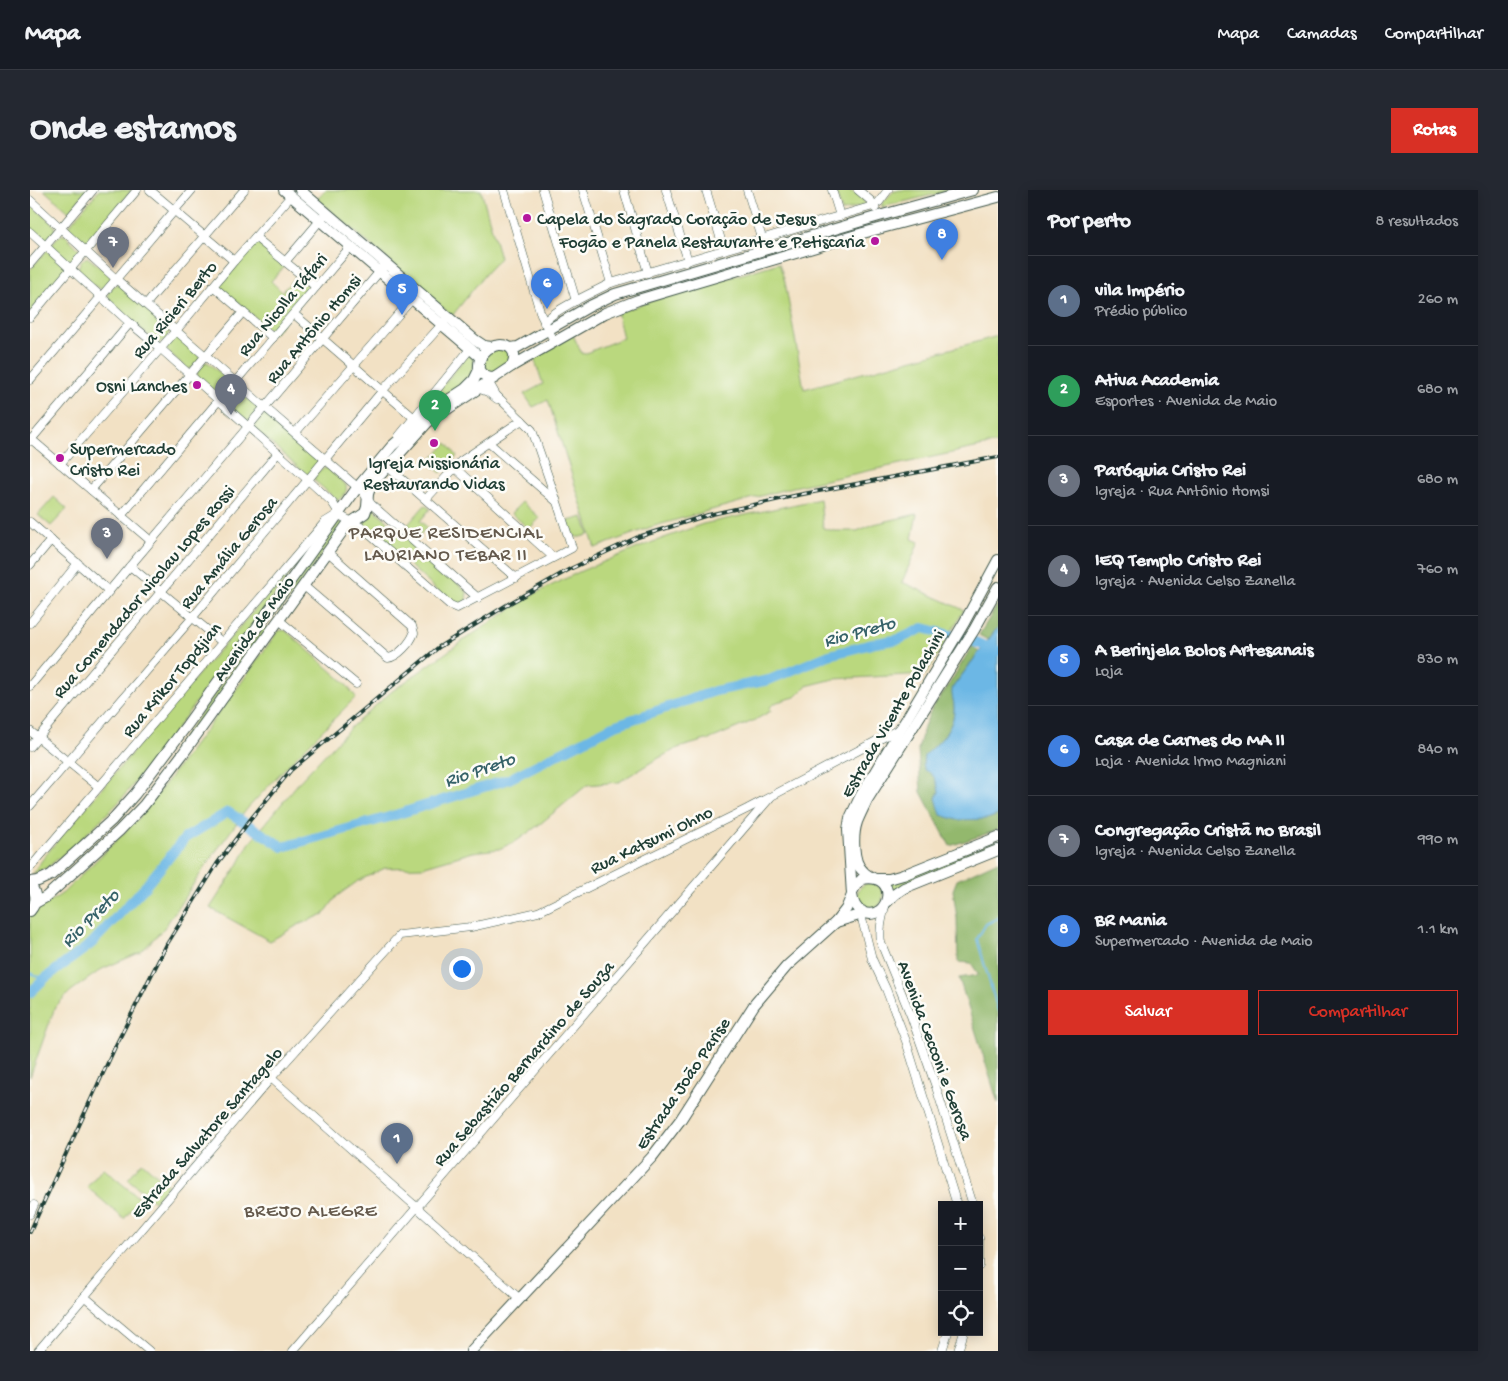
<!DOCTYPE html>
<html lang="pt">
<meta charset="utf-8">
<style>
:root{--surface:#171b24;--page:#242831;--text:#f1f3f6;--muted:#9ea1a6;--line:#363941;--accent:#d93025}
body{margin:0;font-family:"Gochi Hand",sans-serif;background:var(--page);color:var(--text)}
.controls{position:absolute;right:15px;bottom:15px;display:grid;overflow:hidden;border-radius:0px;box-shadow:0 2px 12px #0003}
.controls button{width:45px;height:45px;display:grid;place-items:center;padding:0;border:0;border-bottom:1px solid var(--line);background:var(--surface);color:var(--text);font:25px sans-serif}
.you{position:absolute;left:431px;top:778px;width:18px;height:18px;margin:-12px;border:4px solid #fff;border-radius:50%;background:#1a73e8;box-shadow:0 0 0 8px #1a73e833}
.badge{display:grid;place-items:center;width:32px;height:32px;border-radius:50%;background:var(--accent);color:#fff;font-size:16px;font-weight:700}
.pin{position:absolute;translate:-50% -41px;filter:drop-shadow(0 1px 2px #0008)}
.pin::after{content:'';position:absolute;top:26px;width:18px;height:15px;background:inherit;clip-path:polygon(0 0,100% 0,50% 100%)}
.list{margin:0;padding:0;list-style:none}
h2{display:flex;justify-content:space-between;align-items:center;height:65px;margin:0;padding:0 20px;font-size:21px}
h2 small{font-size:16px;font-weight:400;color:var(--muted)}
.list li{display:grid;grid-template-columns:32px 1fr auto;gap:15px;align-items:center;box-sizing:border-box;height:90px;padding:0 20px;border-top:1px solid var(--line)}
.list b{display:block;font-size:19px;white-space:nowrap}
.list p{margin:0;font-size:16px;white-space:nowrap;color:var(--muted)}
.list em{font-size:16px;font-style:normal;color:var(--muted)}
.actions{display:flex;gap:10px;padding:15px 20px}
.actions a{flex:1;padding:11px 0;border:1px solid var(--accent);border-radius:0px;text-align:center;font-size:18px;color:var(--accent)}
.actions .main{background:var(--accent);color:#fff}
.icon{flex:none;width:28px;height:28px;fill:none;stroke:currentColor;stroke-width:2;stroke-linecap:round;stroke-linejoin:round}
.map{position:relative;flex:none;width:968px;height:1161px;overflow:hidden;border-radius:0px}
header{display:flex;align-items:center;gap:30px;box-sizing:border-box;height:70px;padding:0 25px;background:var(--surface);border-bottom:1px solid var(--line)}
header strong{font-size:24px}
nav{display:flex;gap:28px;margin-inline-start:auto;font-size:18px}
.intro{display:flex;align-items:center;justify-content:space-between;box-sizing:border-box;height:120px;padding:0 30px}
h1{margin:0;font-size:35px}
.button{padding:12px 22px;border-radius:0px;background:var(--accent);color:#fff;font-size:18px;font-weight:700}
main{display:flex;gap:30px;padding:0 30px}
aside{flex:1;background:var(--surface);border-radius:0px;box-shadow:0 2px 12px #0003}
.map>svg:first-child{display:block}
.green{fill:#bad87e;stroke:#6c8a59}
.forest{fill:#93b86d;stroke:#597a50}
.water{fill:#6cb7e5;stroke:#467a8c}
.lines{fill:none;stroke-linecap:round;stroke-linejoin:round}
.stream{stroke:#6cb7e5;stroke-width:2}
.river{stroke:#6cb7e5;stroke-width:10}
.minor-casing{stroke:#3f564a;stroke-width:9}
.major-casing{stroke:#3f564a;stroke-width:12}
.minor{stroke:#fff;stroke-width:8}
.major{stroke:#fff;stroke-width:10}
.rail-casing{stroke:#1f3d34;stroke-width:4}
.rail{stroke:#fdfcf7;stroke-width:2;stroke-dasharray:5.5;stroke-linecap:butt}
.poi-dot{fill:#b5179e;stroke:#fdfcf7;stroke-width:2}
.labels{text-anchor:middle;stroke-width:5;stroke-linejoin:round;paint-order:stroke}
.poi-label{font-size:18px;fill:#1f3d34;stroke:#fdfcf7;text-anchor:start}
.street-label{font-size:18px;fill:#1f3d34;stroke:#fdfcf7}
.neighbourhood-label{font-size:19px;letter-spacing:1px;fill:#64594c;stroke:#fdfcf7}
.water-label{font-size:19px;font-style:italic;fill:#366269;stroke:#fdfcf7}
</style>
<header>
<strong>Mapa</strong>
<nav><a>Mapa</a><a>Camadas</a><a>Compartilhar</a></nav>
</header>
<div class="intro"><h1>Onde estamos</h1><a class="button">Rotas</a></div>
<main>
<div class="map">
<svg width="968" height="1161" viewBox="0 0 968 1161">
<rect width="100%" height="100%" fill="#fdfcf7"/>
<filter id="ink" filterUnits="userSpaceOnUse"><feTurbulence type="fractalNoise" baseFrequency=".02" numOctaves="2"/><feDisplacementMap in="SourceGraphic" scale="10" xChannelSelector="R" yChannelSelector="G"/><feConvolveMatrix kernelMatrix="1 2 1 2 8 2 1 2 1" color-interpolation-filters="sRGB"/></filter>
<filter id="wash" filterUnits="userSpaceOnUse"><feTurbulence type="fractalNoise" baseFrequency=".0096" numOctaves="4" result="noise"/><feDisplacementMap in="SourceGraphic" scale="20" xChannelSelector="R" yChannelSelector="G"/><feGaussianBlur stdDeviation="1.12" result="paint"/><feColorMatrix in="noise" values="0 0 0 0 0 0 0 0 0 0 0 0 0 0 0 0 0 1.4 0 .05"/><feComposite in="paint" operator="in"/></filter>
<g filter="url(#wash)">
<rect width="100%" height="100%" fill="#f2e1c4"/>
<g class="green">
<polygon points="14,0 57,0 39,22"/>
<path d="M69,0h33l-45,53c-8,3 -17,-7 -20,-15z"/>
<polygon points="295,0 451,0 470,68 456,83 422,126 381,89 287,9"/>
<path d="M805,0c12,0 27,1 30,15l-21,6h-2z"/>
<polygon points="868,0 918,0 919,1 852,17 852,13 864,1 867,1"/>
<polygon points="0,13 24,35 25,41 18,50 12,50 0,39"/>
<path d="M31,45h4l14,14v5l-5,7 -7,1c-10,-8 -23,-16 -6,-27z"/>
<polygon points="226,51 255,76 241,91 252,102 266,86 281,99 244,144 188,95"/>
<polygon points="17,60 37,78 0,123 0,80"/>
<path d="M57,67l23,18 1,5 -7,9c-9,0 -23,-12 -26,-21l3,-7z"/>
<polygon points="749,73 755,92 774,199 968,146 968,253 763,297 621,337 565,358 518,210 503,217 494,204 513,194 504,168 543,145 552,164 556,163 593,148 587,123 618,112"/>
<path d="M91,94l47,43c3,8 -3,15 -11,16l-47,-42c-5,-9 1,-16 11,-17z"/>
<path d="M150,147l19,18 1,4 -8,9 -5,1 -21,-20c2,-9 5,-11 14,-12z"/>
<polygon points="477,159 481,172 463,183 453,183 453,168 463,160"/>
<path d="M438,164l6,6c0,26 -31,38 -50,49z"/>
<polygon points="174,172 179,173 228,218 229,221 221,230 218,231 168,189 167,180"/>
<polygon points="233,225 238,225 287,270 288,275 277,285 225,239 225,233"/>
<polygon points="417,253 427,266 411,283 398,272"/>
<path d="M297,278l19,17c2,7 -3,11 -8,15l-2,-1 -21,-18 -1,-4 7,-8z"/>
<polygon points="24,307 37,319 21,336 8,325"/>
<polygon points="790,309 793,338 804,341 827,341 844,334 887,324 882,349 889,352 872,392 934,420 896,484 804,489 776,496 765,507 747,512 740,517 741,521 723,531 683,548 648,558 625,570 589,592 557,595 510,634 488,650 469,659 443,662 392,677 355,678 328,691 307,706 294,724 268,735 240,751 180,718 208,675 219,654 270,591 321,537 361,502 434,450 502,405 551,381 623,352 673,334"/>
<polygon points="492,312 510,328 499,339 481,323"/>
<polygon points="395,315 400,319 390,331 397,337 386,349 374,339"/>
<polygon points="343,318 437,402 436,412 423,415 333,333 339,328"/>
<path d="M553,327l6,17c-16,7 -16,2 -21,-13z"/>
<polygon points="308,332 315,334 249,422 246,418"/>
<polygon points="281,355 131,560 90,611 49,651 18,677 2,684 18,662 179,472"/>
<polygon points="233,437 238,438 148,565 142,563"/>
<polygon points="255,440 314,492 326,507 259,574 217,619 181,668 134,738 111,762 72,779 41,801 25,817 0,887 0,724 3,723 33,703 111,626 211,493 243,448 248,441"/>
<polygon points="968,650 968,655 861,704 856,692"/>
<circle cx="840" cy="706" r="13"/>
<polygon points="112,972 138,995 124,1011 98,989"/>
<polygon points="73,978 110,1009 94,1029 57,997"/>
</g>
<g class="forest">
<polygon points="968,414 968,437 958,450 949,445"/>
<path d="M942,456l7,6 -26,35c-2,8 1,12 1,20 1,22 -15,35 -30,49l13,26 2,10 -3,6 51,21 11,-4v15l-48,16 -29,-54 -3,-43 7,-25 7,-16 13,-17z"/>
<polygon points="968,671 968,913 929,788 949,785 941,773 928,772 927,728 923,700 927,690"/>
</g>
<path class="water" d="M968,437v188l-11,4 -30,1 -16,-5 -5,-17 3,-6c-2,-10 -4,-18 -14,-22l-2,-5 1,-9c15,-14 31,-27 30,-49 0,-8 -4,-12 -1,-20z"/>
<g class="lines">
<g class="stream">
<polyline points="968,728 956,734 947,749 968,821"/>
<polyline points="0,783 14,789"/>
</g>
<polyline class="river" points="0,803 14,789 61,754 113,699 155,648 198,622 253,657 359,627 479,589 583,536 685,501 739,490 799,465 846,453 870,449 893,438 940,450 968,461"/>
</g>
</g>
<g filter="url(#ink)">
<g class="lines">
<defs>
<g id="minor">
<polyline points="120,0 204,71"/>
<polyline points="474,0 511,125 524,151"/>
<polyline points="513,0 546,111"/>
<polyline points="553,0 581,93"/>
<polyline points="594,0 618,83"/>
<polyline points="636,0 658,71"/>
<polyline points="676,0 694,60"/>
<polyline points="717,0 732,48"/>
<polyline points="802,0 810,26"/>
<polyline points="828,0 841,11 845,18"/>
<polyline points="0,10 86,89 333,302 341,314 448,408"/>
<polyline points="0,42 100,133 131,159 278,290 302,312 311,326 331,337 420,415 427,418 542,358 527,312 502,240 466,205 458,191"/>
<polyline points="225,47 286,97"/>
<polyline points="255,72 293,27"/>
<polyline points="0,74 63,0"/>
<polyline points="183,96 243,148"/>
<polyline points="116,114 214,0"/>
<polyline points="264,124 383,227"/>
<polyline points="0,127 107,0"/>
<path d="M514,133c8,-13 52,-32 67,-40l262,-77 6,-4 9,-12"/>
<polyline points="0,190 162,0"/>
<polyline points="205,192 321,56"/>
<polyline points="450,199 458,202 467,209"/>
<polyline points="265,243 382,109"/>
<polyline points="369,246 440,159"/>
<polyline points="1,249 121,351"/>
<polyline points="0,251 100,133"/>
<polyline points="459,253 526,311"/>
<polyline points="30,274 144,143 204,71 261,6"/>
<polyline points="358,277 486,388"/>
<polyline points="425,278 523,367"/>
<polyline points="61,300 213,122"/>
<polyline points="396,309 431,271 492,230"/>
<polyline points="91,326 189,210"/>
<polyline points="0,332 79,401"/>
<polyline points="0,375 21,350"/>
<polyline points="100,376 192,452"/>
<path d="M274,396l84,72c10,-1 23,-16 26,-25l-2,-7 -84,-74"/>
<polyline points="249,430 326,494"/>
<polyline points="0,433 48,373"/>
<polyline points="0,496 100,376 356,74"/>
<polyline points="0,541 69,597"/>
<polyline points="0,557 248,263"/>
<polyline points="0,616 163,427 353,200 415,131"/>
<polyline points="0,678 295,332 308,324"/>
<path d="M855,716c-3,13 -6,23 -4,37l30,73 25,71 37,118"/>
<polyline points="832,721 832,729 842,769 856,799 876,851 927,1015"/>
<polyline points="241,888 490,1109"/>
<polyline points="0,1024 4,1015"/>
<polyline points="949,1048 949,1076"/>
<polyline points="55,1107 119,1161"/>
<polyline points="8,1161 241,888 370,745 441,737 508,722 717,619 871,538"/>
<polyline points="263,1161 740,608"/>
<polyline points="912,1161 918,1142"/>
<polyline points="928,1161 934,1142"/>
</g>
<g id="major">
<polyline points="254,0 450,167"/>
<polyline points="270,0 445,150 454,156 462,157"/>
<polyline points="481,158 488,157 560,116 585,104 849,26 943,0"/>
<polyline points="482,176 575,123 608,110 833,43 968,7"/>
<path d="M843,688c-4,-2 -8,-4 -10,-7 -11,-9 -10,-37 -6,-49 3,-8 7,-15 10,-22l107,-170 24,-43"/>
<polyline points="848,689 859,689 873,685 968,647"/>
<polyline points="0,692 8,691 21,685 82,630 105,604 157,535 327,298 362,256 406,218 435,199 444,190 449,180"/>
<path d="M0,695c7,8 7,18 0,26"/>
<path d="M822,702l4,-7 6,-6c40,-7 27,45 0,33 -6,-3 -9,-10 -10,-17l-4,-65 2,-12 11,-23 103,-172 34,-63"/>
<polyline points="857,712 865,704 874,698 968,660"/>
<path d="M5,713l11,-6 43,-39 30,-27 25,-26 38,-50 165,-230 18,-12 2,-6 1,-13 2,-6 4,-6 54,-60 84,-56c13,-29 -36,-28 -33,4 4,6 8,8 16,8"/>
<polyline points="806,732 826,726 832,721"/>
<polyline points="441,1161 622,967 651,929 724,815 757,776 806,732 816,719 822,705"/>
</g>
</defs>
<use href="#minor" class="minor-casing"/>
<use href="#major" class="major-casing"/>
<use href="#minor" class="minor"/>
<use href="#major" class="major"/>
<defs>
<polyline id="rail" points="0,1042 86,855 137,754 187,674 220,630 261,580 409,457 480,413 540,379 608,347 678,325 768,305 968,267"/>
</defs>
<use href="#rail" class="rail-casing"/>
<use href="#rail" class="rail"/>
</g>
</g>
<g class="poi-dot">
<circle cx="497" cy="28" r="5"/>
<circle cx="845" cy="51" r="5"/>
<circle cx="167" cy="195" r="5"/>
<circle cx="404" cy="253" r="5"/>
<circle cx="30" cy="268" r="5"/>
</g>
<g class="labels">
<g class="poi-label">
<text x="507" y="34">Capela do Sagrado Coração de Jesus</text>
<text x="835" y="57" text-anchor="end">Fogão e Panela Restaurante e Petiscaria</text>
<text x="157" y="201" text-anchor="end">Osni Lanches</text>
<text x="40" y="264">Supermercado<tspan x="40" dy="21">Cristo Rei</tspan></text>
<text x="404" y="278" text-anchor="middle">Igreja Missionária<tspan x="404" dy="21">Restaurando Vidas</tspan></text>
</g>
<g class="street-label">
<text transform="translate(252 114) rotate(-50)" y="6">Rua Nicolla Táfari</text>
<text transform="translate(144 119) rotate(-50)" y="6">Rua Ricieri Berto</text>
<text transform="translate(283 138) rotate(-50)" y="6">Rua Antônio Homsi</text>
<text transform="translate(198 362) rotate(-50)" y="6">Rua Amália Gerosa</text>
<text transform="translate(113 401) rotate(-50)" y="6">Rua Comendador Nicolau Lopes Rossi</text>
<text transform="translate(223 438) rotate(-54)" y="6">Avenida de Maio</text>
<text transform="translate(141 489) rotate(-50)" y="6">Rua Krikor Topdjian</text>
<text transform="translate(862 523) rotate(-60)" y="6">Estrada Vicente Polachini</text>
<text transform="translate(621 649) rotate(-26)" y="6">Rua Katsumi Ohno</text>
<text transform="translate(906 860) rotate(70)" y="6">Avenida Cecconi e Gerosa</text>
<text transform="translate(493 873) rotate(-49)" y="6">Rua Sebastião Bernardino de Souza</text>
<text transform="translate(652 893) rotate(-56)" y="6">Estrada João Parise</text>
<text transform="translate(176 942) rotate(-49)" y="6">Estrada Salvatore Santagelo</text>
</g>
<g class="neighbourhood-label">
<text x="416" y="348">PARQUE RESIDENCIAL<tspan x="416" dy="22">LAURIANO TEBAR II</tspan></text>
<text x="281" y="1026">BREJO ALEGRE</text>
</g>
<g class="water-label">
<text transform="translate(829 440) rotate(-15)" y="7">Rio Preto</text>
<text transform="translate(449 578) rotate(-19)" y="7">Rio Preto</text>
<text transform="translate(59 727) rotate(-45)" y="7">Rio Preto</text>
</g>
</g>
</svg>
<div class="controls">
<button>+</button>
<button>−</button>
<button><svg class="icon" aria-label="locate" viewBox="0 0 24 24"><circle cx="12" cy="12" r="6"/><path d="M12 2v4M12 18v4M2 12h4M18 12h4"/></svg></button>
</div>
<div class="you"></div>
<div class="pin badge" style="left:367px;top:974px;background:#5c6f8a">1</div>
<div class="pin badge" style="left:405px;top:241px;background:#2e9e5b">2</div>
<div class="pin badge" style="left:77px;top:369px;background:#6b7280">3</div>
<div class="pin badge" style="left:201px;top:225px;background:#6b7280">4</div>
<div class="pin badge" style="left:372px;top:125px;background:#3f7fe0">5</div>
<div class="pin badge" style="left:517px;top:119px;background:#3f7fe0">6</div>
<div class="pin badge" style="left:83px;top:78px;background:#6b7280">7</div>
<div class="pin badge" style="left:912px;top:70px;background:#3f7fe0">8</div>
</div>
<aside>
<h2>Por perto<small>8 resultados</small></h2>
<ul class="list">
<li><span class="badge" style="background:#5c6f8a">1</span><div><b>vila Império</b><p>Prédio público</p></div><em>260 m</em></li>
<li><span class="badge" style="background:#2e9e5b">2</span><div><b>Ativa Academia</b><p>Esportes · Avenida de Maio</p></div><em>680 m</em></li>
<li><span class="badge" style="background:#6b7280">3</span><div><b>Paróquia Cristo Rei</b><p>Igreja · Rua Antônio Homsi</p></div><em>680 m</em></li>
<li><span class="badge" style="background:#6b7280">4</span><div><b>IEQ Templo Cristo Rei</b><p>Igreja · Avenida Celso Zanella</p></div><em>760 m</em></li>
<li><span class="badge" style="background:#3f7fe0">5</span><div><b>A Berinjela Bolos Artesanais</b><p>Loja</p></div><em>830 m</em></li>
<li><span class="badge" style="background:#3f7fe0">6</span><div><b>Casa de Carnes do MA II</b><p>Loja · Avenida Irmo Magniani</p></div><em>840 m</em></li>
<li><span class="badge" style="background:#6b7280">7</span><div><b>Congregação Cristã no Brasil</b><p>Igreja · Avenida Celso Zanella</p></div><em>990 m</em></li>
<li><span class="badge" style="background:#3f7fe0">8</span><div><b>BR Mania</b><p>Supermercado · Avenida de Maio</p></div><em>1.1 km</em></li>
</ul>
<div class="actions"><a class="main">Salvar</a><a>Compartilhar</a></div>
</aside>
</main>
